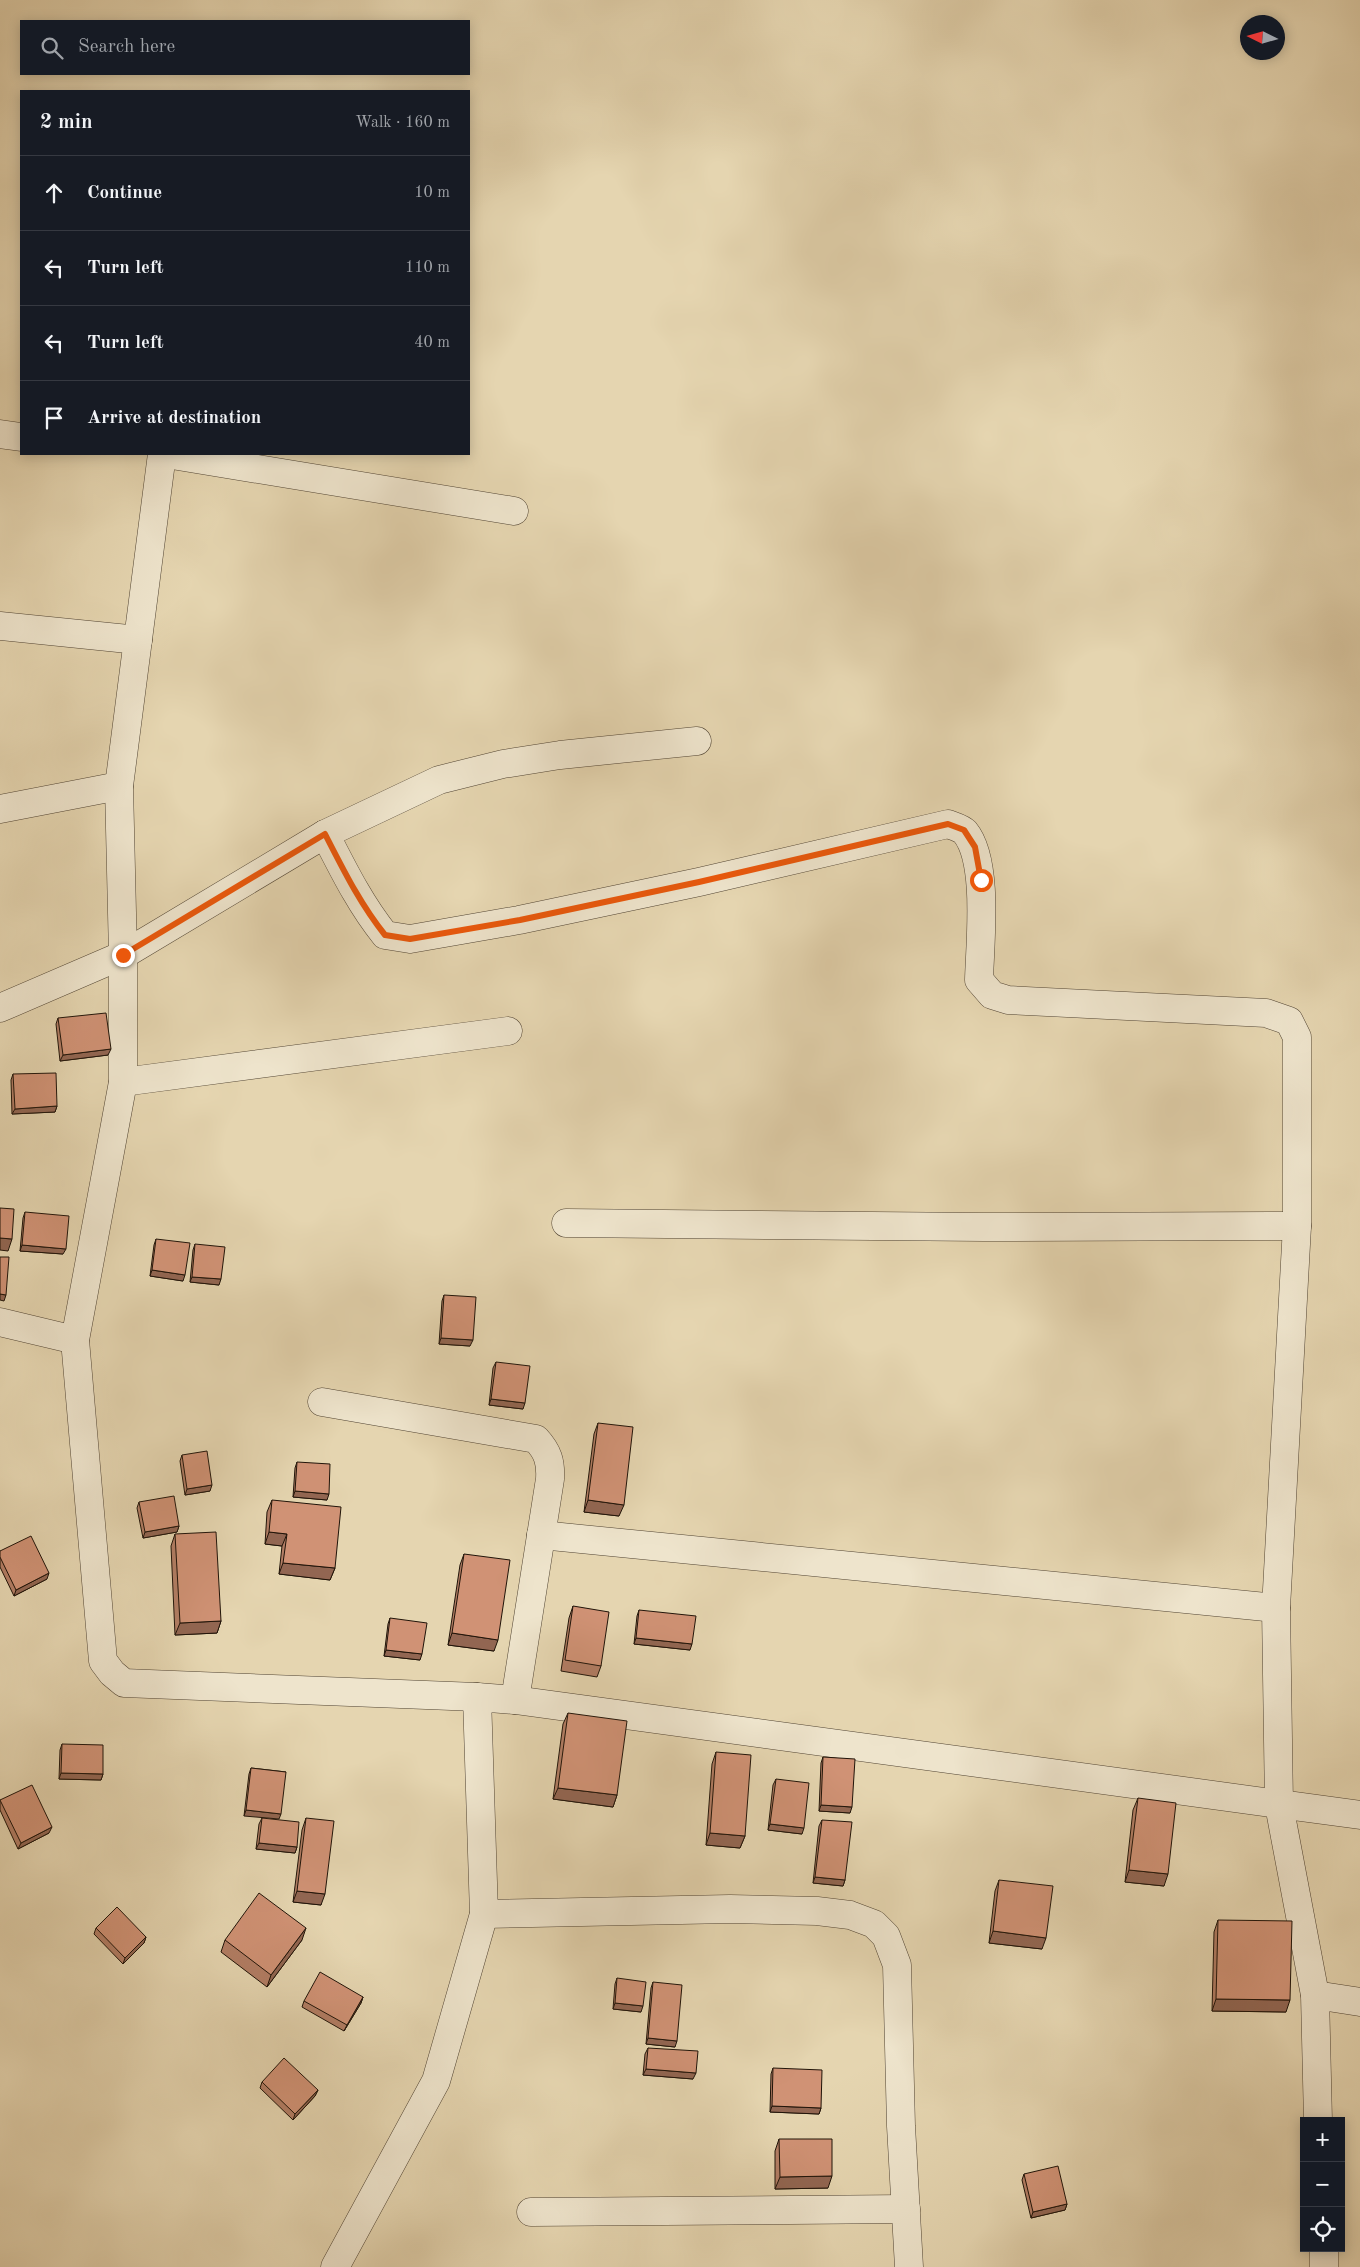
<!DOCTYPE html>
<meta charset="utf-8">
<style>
:root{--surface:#171b24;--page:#242831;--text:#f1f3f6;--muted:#9ea1a6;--line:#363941}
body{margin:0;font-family:"Old Standard TT",serif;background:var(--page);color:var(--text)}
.controls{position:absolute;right:15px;bottom:15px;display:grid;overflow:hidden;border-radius:0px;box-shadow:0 2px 12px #0003}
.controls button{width:45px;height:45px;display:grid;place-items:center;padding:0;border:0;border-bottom:1px solid var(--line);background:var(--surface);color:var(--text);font:25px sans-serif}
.compass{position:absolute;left:1240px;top:15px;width:45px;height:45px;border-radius:50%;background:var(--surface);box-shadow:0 2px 12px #0003;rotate:275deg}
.stop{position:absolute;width:15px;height:15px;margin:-11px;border:4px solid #ea580c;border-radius:50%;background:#fff}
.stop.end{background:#ea580c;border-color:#fff;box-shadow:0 1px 5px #0008}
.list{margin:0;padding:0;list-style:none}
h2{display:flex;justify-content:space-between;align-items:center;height:65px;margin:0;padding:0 20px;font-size:21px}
h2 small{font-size:16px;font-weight:400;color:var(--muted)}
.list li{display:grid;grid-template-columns:32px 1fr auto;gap:15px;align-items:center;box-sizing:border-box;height:75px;padding:0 20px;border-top:1px solid var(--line)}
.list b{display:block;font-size:19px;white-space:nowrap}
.list em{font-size:16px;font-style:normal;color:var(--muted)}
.icon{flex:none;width:28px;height:28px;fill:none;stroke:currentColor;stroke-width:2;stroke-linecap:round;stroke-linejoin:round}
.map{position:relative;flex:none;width:1360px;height:2267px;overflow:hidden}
.search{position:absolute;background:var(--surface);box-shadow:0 2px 12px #0003;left:20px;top:20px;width:450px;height:55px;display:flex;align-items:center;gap:12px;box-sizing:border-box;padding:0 18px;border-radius:0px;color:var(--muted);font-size:19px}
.panel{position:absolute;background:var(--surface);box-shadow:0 2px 12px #0003;left:20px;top:90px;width:450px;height:365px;border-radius:0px}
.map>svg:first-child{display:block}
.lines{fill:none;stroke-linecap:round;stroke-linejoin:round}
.minor-casing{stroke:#514433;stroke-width:29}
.minor{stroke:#eee4cc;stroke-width:28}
.wall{fill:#b37e65;stroke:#201409}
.shaded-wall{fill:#926652;stroke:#201409}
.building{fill:#d09275;stroke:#201409}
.route{stroke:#ea580c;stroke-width:6}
</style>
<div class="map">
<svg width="1360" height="2267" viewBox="0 0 1360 2267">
<rect width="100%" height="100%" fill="#e5d5b0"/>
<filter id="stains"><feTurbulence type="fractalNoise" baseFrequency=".004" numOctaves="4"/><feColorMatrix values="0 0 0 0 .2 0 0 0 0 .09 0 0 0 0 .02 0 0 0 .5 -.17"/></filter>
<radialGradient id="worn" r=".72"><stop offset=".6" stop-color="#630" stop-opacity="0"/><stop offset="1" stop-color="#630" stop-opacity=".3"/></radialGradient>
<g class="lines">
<defs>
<g id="minor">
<polyline points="0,434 21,437"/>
<polyline points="162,454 119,786 123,955 123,1082 75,1340 103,1661 112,1673 124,1683 477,1697"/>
<polyline points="166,454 514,511"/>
<polyline points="0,626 138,640"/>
<polyline points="0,809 119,786"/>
<path d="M325,834c18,35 35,70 60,101l25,4 109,-19 180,-38 249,-58c5,2 13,4 17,8 24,29 15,110 14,148l13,15 16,5 258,13 23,8 8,16v189l-21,382 3,197 36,190 3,126"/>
<polyline points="0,1008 123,955 325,834 439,780 503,764 560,755 697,741"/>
<polyline points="123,1082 508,1031"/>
<polyline points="566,1223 983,1227 1297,1226"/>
<polyline points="0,1322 75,1340"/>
<path d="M322,1402l214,37c12,13 15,23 14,40l-35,221"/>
<polyline points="541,1535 1276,1608"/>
<polyline points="484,1914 730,1909 817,1911 850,1915 874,1924 886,1936 897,1965 901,2126 909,2267"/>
<polyline points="1315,1995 1360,2002"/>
<polyline points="531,2212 906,2209"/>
<polyline points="1324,2248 1324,2267"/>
<polyline points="335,2267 436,2081 484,1914 477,1697 515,1700 1360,1815"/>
</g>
</defs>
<use href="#minor" class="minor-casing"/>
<use href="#minor" class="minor"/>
</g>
<g class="wall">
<polygon points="58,1018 108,1055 60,1061 56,1024"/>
<polygon points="13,1074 57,1106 55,1112 12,1114 11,1080"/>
<polygon points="25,1212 63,1254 20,1251 23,1218"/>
<polygon points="156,1239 183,1281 150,1276 154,1245"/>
<polygon points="195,1244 219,1285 190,1282 193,1250"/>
<polygon points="444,1295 470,1346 439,1344 442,1301"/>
<polygon points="496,1362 523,1409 489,1405 493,1368"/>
<polygon points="598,1423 619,1516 584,1512 594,1434"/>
<polygon points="182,1455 210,1491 185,1495 180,1461"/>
<polygon points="297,1462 327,1500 293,1497 295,1468"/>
<polygon points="272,1500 335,1568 330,1580 279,1574 282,1546 265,1544 267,1512"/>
<polygon points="139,1502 179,1526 177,1532 143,1538 137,1508"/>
<polygon points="175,1534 221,1621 217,1633 175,1635 171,1546"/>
<polygon points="0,1551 47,1579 14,1596 0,1567"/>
<polygon points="464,1554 494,1651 448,1645 460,1565"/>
<polygon points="573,1606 601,1666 597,1677 561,1671 569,1618"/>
<polygon points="639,1610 690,1650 634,1644 637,1616"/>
<polygon points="390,1618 420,1660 384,1656 388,1624"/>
<polygon points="568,1713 617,1795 613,1807 553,1799 563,1724"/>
<polygon points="62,1744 103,1774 101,1780 59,1779 60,1750"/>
<polygon points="716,1752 745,1836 740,1848 706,1845 712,1764"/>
<polygon points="823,1757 850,1813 819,1811 821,1763"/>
<polygon points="251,1768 286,1772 244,1816 249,1774"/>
<polygon points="776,1779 802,1834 768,1830 773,1785"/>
<polygon points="1138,1798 1164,1886 1125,1882 1133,1810"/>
<polygon points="0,1800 49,1833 18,1849 0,1810"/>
<polygon points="262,1818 297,1847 295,1853 256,1849 259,1824"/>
<polygon points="306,1818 321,1905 293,1902 302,1830"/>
<polygon points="822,1820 845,1880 843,1886 813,1883 819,1826"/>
<polygon points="999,1880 1042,1949 989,1943 995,1891"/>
<polygon points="1218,1920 1286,2012 1212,2011 1214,1932"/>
<polygon points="96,1928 146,1937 144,1943 123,1964 94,1934"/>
<polygon points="225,1940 302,1940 267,1987 221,1952"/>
<polygon points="617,1978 641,2012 613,2009 615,1984"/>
<polygon points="653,1982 675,2047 646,2044 651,1988"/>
<polygon points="363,1997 361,2003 344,2031 302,2007 304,2001"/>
<polygon points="648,2048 693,2079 643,2075 645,2054"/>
<polygon points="773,2068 821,2108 819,2114 770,2112 771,2074"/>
<polygon points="262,2082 318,2090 315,2096 293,2120 260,2088"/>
<polygon points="779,2139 828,2188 775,2189 775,2151"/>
<polygon points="1024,2174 1067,2204 1065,2210 1031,2218 1022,2180"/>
</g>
<g class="shaded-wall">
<polygon points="111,1049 108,1055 60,1061 63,1055"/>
<polygon points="57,1106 55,1112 12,1114 15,1109"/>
<polygon points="0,1238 12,1239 8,1251 0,1250"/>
<polygon points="22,1245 66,1249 63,1254 20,1251"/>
<polygon points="152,1270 185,1275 183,1281 150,1276"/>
<polygon points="192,1277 221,1279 219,1285 190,1282"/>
<polygon points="0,1294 6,1295 4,1301 0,1300"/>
<polygon points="441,1338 473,1340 470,1346 439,1344"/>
<polygon points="491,1399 525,1403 523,1409 489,1405"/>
<polygon points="212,1485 210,1491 185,1495 187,1489"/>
<polygon points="295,1491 329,1494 327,1500 293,1497"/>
<polygon points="588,1500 624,1505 619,1516 584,1512"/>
<polygon points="179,1526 177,1532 143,1538 145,1532"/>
<polygon points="269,1532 287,1534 282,1546 265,1544"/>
<polygon points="283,1563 335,1568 330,1580 279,1574"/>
<polygon points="49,1573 47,1579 14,1596 16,1590"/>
<polygon points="221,1621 217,1633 175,1635 180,1623"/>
<polygon points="452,1633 498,1640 494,1651 448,1645"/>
<polygon points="636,1638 692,1644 690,1650 634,1644"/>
<polygon points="386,1650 422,1654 420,1660 384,1656"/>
<polygon points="61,1773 103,1774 101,1780 59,1779"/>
<polygon points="558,1788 617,1795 613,1807 553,1799"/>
<polygon points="821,1805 852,1807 850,1813 819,1811"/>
<polygon points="246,1810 281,1814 279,1819 244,1816"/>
<polygon points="770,1824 804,1828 802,1834 768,1830"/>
<polygon points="52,1827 49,1833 18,1849 21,1843"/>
<polygon points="710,1833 745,1836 740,1848 706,1845"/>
<polygon points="259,1843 297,1847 295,1853 256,1849"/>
<polygon points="1129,1870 1168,1874 1164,1886 1125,1882"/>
<polygon points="815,1877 845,1880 843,1886 813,1883"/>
<polygon points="297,1891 325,1894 321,1905 293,1902"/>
<polygon points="306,1928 302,1940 267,1987 271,1975"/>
<polygon points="993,1931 1046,1938 1042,1949 989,1943"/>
<polygon points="146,1937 144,1943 123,1964 125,1958"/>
<polygon points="363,1997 361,2003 344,2031 347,2025"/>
<polygon points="1216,1999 1290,2000 1286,2012 1212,2011"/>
<polygon points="615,2003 643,2006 641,2012 613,2009"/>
<polygon points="648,2038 677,2041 675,2047 646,2044"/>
<polygon points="646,2069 696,2073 693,2079 643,2075"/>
<polygon points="318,2090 315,2096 293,2120 295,2114"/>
<polygon points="772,2106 821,2108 819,2114 770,2112"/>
<polygon points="832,2176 828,2188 775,2189 780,2177"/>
<polygon points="1067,2204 1065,2210 1031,2218 1033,2212"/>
</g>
<g class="building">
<polygon points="106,1013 111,1049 63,1055 58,1018"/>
<polygon points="56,1073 57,1106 15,1109 13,1074"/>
<polygon points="0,1208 14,1209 12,1239 0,1238"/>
<polygon points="25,1212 69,1216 66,1249 22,1245"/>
<polygon points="156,1239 190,1243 185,1275 152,1270"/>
<polygon points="195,1244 225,1247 221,1279 192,1277"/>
<polygon points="0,1257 9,1257 6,1295 0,1294"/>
<polygon points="444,1295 476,1297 473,1340 441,1338"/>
<polygon points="496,1362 530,1366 525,1403 491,1399"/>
<polygon points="598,1423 633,1427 624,1505 588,1500"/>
<polygon points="207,1451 212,1485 187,1489 182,1455"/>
<polygon points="297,1462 330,1464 329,1494 295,1491"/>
<polygon points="174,1496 179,1526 145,1532 139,1502"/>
<polygon points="272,1500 341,1507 335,1568 283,1563 287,1534 269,1532"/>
<polygon points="216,1532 221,1621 180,1623 175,1534"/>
<polygon points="31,1536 49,1573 16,1590 0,1557 0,1551"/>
<polygon points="464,1554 510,1560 498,1640 452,1633"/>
<polygon points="573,1606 609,1612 601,1666 565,1660"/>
<polygon points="639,1610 696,1616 692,1644 636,1638"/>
<polygon points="390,1618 427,1623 422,1654 386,1650"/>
<polygon points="568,1713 627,1721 617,1795 558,1788"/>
<polygon points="62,1744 103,1745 103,1774 61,1773"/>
<polygon points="716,1752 751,1755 745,1836 710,1833"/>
<polygon points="823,1757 855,1759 852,1807 821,1805"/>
<polygon points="251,1768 286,1772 281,1814 246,1810"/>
<polygon points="776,1779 809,1783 804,1828 770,1824"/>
<polygon points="32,1785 52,1827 21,1843 0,1800"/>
<polygon points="1138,1798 1176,1803 1168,1874 1129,1870"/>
<polygon points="262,1818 299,1822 297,1847 259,1843"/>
<polygon points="306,1818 334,1821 325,1894 297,1891"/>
<polygon points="822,1820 852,1822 845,1880 815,1877"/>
<polygon points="999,1880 1053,1886 1046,1938 993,1931"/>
<polygon points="259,1893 306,1928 271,1975 225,1940"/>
<polygon points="117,1907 146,1937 125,1958 96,1928"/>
<polygon points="1218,1920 1292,1921 1290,2000 1216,1999"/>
<polygon points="320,1972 363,1997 347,2025 304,2001"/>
<polygon points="617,1978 646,1982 643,2006 615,2003"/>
<polygon points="653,1982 682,1985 677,2041 648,2038"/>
<polygon points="648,2048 698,2051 696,2073 646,2069"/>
<polygon points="284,2058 318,2090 295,2114 262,2082"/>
<polygon points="773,2068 822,2070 821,2108 772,2106"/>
<polygon points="779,2139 832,2139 832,2176 780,2177"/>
<polygon points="1058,2166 1067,2204 1033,2212 1024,2174"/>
</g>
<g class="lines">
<path class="route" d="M123,955l202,-121c18,35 35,70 60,101l25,4 110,-19 179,-38 249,-58 16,6 11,17 6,33"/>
</g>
<rect width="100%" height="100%" filter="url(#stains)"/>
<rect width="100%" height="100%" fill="url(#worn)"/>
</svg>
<div class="controls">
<button>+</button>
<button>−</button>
<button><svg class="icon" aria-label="locate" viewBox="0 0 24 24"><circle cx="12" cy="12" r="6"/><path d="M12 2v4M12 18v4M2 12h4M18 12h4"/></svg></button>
</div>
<svg class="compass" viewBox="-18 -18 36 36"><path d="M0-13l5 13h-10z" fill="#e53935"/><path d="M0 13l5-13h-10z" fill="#9ea1a6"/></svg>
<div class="stop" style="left:981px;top:880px"></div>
<div class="stop end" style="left:123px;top:955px"></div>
<div class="search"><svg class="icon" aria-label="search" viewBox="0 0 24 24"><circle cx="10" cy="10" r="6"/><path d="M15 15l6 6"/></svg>Search here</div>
<section class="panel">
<h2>2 min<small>Walk · 160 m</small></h2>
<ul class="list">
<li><svg class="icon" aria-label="ahead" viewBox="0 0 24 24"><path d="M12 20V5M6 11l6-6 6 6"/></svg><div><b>Continue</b></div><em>10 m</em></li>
<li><svg class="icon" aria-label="left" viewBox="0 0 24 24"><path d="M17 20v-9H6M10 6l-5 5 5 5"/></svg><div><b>Turn left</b></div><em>110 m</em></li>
<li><svg class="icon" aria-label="left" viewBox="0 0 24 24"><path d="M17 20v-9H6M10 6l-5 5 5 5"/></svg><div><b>Turn left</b></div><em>40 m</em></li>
<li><svg class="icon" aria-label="arrive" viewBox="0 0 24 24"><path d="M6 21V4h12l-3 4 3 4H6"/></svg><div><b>Arrive at destination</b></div></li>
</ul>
</section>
</div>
